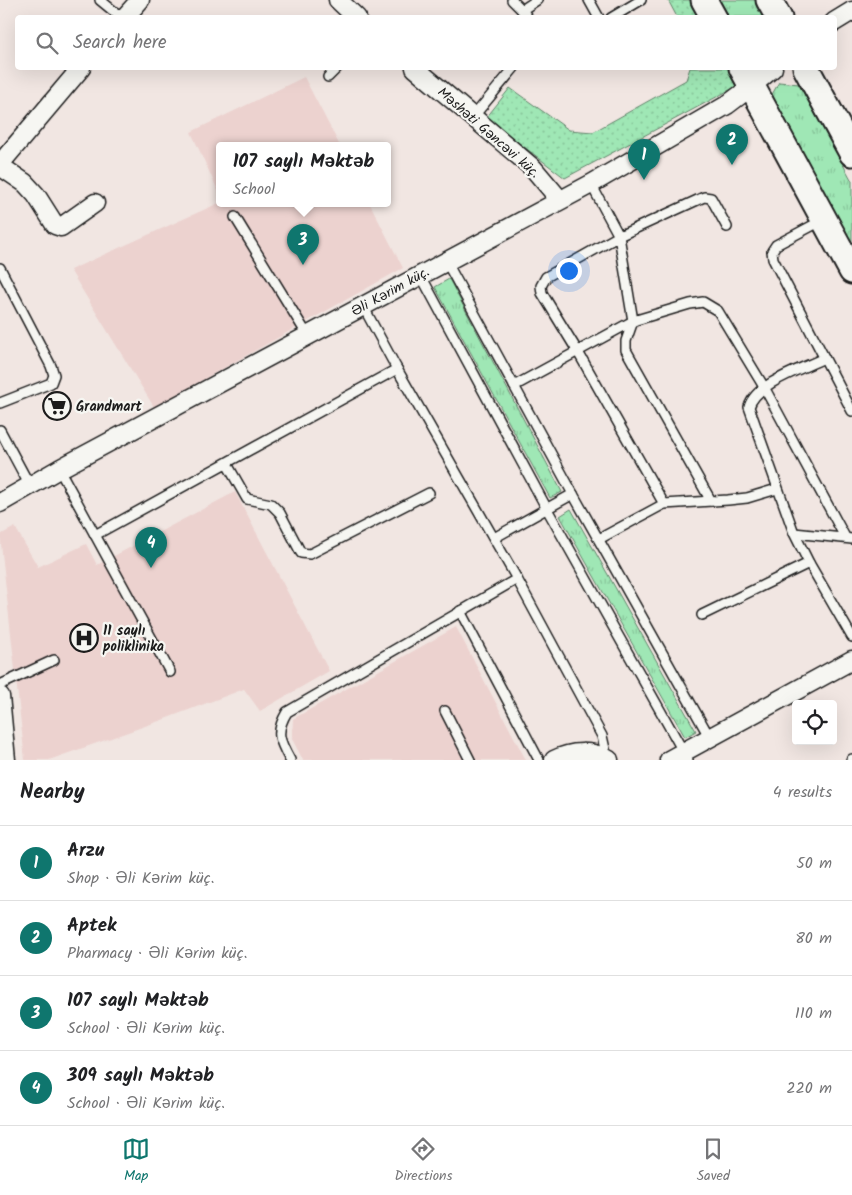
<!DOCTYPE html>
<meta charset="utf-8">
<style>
:root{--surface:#fff;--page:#f2f2f2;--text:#202124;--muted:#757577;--line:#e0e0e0;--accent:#0f766e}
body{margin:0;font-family:Kalam,sans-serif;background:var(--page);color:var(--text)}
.controls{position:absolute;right:15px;bottom:15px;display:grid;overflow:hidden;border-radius:5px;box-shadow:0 5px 20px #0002}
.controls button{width:45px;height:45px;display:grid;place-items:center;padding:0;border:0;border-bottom:1px solid var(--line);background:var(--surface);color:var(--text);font:25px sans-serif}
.you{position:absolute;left:568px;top:270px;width:18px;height:18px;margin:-12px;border:4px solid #fff;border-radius:50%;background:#1a73e8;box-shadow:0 0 0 8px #1a73e833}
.badge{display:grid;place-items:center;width:32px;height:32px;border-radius:50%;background:var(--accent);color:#fff;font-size:16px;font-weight:700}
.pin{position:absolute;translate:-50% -41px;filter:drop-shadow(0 1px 2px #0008)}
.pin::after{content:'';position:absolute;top:26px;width:18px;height:15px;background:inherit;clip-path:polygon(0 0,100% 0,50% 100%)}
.popup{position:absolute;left:216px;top:142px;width:175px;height:65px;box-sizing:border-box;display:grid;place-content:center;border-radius:5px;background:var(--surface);filter:drop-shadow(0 1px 4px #0005);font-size:16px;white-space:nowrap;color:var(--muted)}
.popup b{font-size:19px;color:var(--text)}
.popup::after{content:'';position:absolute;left:50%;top:100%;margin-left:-10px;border:10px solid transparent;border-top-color:var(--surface)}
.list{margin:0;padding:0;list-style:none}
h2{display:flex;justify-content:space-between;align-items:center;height:65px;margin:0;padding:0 20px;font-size:21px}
h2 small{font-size:16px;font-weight:400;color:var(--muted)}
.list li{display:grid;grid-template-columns:32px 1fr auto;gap:15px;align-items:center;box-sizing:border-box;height:75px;padding:0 20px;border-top:1px solid var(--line)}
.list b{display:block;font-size:19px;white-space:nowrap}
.list p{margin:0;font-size:16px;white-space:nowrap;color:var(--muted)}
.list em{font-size:16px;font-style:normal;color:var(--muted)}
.icon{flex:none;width:28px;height:28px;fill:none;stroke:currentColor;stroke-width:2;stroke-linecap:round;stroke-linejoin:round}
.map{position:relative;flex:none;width:852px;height:760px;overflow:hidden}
.search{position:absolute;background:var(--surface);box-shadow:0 5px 20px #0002;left:15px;right:15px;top:15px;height:55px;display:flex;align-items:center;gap:12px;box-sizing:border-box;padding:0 18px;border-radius:5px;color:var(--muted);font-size:19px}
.sheet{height:365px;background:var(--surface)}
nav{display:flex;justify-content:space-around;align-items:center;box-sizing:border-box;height:70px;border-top:1px solid var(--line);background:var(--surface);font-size:14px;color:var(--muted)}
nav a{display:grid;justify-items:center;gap:2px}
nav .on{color:var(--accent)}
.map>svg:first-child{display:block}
.built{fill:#ecd2cf}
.grass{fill:url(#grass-dots);stroke:#5e8268}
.park{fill:url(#park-tufts);stroke:#5e8268}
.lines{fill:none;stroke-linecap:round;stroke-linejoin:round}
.service-casing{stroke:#1c1c1c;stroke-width:12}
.minor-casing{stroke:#1c1c1c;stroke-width:21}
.secondary-casing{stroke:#1c1c1c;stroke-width:29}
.service{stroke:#f6f6f2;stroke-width:9}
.minor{stroke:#f6f6f2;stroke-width:18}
.secondary{stroke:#f6f6f2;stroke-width:25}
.labels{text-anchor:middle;stroke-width:4.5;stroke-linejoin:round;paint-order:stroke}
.street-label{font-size:14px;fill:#1c1c1c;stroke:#f6f6f2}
.poi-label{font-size:14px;font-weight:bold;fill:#1c1c1c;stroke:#f6f6f2;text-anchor:start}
</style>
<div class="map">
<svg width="852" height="760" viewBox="0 0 852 760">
<defs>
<pattern id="grass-dots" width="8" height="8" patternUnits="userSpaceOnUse" patternTransform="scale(1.25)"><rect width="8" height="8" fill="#9fe7b5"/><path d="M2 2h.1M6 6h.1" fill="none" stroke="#88c69b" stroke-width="1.8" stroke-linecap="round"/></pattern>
<pattern id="park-tufts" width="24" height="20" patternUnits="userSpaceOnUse" patternTransform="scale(1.25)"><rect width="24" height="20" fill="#9fe7b5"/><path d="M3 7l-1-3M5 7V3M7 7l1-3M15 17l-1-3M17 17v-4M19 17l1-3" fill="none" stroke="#88c69b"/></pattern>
</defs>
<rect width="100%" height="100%" fill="#f1e6e2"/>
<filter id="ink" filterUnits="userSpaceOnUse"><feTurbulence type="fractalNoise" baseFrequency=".02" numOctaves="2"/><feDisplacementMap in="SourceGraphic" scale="10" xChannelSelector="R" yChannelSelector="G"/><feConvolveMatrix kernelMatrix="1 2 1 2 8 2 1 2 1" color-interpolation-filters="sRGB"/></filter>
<g filter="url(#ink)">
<g class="built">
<polygon points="304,77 340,146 219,146 219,193 191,132"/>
<polygon points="219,203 370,204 403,268 154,407 70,270"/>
<polygon points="235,492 329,671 260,711 244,689 162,720 49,760 25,760 0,535 15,527 38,567 86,544 97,565"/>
<polygon points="456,627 526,760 303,760 292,739 293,719"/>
</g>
<g class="grass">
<polygon points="668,0 693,0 702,17 677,17"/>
<polygon points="690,68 728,68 737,86 565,178 486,118 510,88 569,130 593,132 686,80"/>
</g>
<g class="park">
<polygon points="718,0 758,0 768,17 728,17"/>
<polygon points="779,82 799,84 852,181 852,250 769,100"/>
<polygon points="449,279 562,492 550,498 435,287"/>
<polygon points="571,509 696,731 685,737 560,516"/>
</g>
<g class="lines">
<defs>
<g id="service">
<polyline points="100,0 122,18"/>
<polyline points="512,0 522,10 528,18"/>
<polyline points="589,0 599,18"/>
<polyline points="522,10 537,0"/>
<polyline points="611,18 641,0"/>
<polyline points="328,77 337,68"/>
<polyline points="473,117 514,68"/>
<polyline points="591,184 619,236 633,321 626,341 626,350 711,501"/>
<polyline points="235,217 308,336"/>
<polyline points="823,220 776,245 772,251 773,259 852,411"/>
<polyline points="446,261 573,494 710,738"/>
<polyline points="0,268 51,366 54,375 51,383 0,403"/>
<polyline points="420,274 547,509 688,760"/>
<path d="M824,358c-22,11 -68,25 -75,49l45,126 15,30 43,74"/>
<polyline points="514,386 633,321 690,304 703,302 718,311 764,387 845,537"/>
<polyline points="0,430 30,486"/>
<polyline points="227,464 247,499 271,504 280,513 301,553 310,554 429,493"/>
<polyline points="59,469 170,672"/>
<polyline points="664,504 578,352 542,293 541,286 546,277 619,236 704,197 711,198 727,227"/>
<polyline points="794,533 852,539"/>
<polyline points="95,535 397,369"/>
<polyline points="494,538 573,494"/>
<polyline points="599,539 664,504 728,500 747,498 777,489"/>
<polyline points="517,579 602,736 605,749 605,757"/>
<polyline points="460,611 539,760"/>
<polyline points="702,615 809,563"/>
<polyline points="0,685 54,660"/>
<polyline points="445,711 470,760"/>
<path d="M290,760c-11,-20 -15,-28 -3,-48l230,-133 -120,-210 -34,-63"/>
<polyline points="851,760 852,759"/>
</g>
<g id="minor">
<polyline points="338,0 357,18"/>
<polyline points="124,18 140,0"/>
<polyline points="834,22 852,11"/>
<polyline points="415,68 533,168 560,200"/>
<polyline points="0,164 81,68"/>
<polyline points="0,166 25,183 36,195 55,225 61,227 95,203"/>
<polyline points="0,503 59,469 591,184 727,105 752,86 773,68"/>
<polyline points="0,696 6,760"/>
<path d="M554,760c17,-9 39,-10 55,0"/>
<polyline points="669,760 852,660"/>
</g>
<g id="secondary">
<polyline points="704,0 714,18"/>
<polyline points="769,0 779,18"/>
<polyline points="742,68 852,271"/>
<polyline points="806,68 852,153"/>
</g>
</defs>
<use href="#service" class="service-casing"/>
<use href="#minor" class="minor-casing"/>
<use href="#secondary" class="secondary-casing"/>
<use href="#service" class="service"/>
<use href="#minor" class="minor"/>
<use href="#secondary" class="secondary"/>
</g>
</g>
<defs>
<symbol id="supermarket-ring" viewBox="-11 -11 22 22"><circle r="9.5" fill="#f6f6f2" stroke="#1c1c1c" stroke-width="1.5"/><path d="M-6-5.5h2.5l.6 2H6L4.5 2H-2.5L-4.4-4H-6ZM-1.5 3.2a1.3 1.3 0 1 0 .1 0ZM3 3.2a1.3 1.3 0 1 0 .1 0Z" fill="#1c1c1c"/></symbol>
<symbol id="hospital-ring" viewBox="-11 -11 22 22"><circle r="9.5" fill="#f6f6f2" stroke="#1c1c1c" stroke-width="1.5"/><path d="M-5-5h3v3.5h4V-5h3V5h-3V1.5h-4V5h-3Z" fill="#1c1c1c"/></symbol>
</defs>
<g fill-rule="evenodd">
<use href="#supermarket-ring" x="41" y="390" width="32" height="32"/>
<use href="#hospital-ring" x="68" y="622" width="32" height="32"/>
</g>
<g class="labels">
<g class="street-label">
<text transform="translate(489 132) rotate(41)" y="5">Məshəti Gəncəvi küç.</text>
<text transform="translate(390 291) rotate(-29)" y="5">Əli Kərim küç.</text>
</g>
<g class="poi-label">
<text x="76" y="411">Grandmart</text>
<text x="103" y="635">11 saylı<tspan x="103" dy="16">poliklinika</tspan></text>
</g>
</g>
</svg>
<div class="controls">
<button><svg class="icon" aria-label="locate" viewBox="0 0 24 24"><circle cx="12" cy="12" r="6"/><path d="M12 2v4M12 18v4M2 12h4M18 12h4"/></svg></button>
</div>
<div class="you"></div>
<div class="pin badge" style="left:644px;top:180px">1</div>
<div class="pin badge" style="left:732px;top:165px">2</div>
<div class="pin badge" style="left:303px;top:265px">3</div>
<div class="popup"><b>107 saylı Məktəb</b>School</div>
<div class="pin badge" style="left:151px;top:568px">4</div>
<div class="search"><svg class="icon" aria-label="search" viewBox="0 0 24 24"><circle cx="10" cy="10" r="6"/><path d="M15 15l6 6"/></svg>Search here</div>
</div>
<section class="sheet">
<h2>Nearby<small>4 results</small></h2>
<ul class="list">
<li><span class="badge">1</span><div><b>Arzu</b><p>Shop · Əli Kərim küç.</p></div><em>50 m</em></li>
<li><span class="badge">2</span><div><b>Aptek</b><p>Pharmacy · Əli Kərim küç.</p></div><em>80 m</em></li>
<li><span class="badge">3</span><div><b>107 saylı Məktəb</b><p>School · Əli Kərim küç.</p></div><em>110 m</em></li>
<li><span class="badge">4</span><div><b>309 saylı Məktəb</b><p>School · Əli Kərim küç.</p></div><em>220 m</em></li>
</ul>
</section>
<nav>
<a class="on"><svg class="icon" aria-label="map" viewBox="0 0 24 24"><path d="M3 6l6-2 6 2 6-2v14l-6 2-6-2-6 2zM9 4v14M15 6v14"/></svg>Map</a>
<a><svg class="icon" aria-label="directions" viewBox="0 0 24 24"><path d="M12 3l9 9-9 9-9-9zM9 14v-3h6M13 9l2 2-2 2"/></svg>Directions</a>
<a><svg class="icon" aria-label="saved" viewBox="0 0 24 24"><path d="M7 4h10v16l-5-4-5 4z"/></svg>Saved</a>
</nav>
